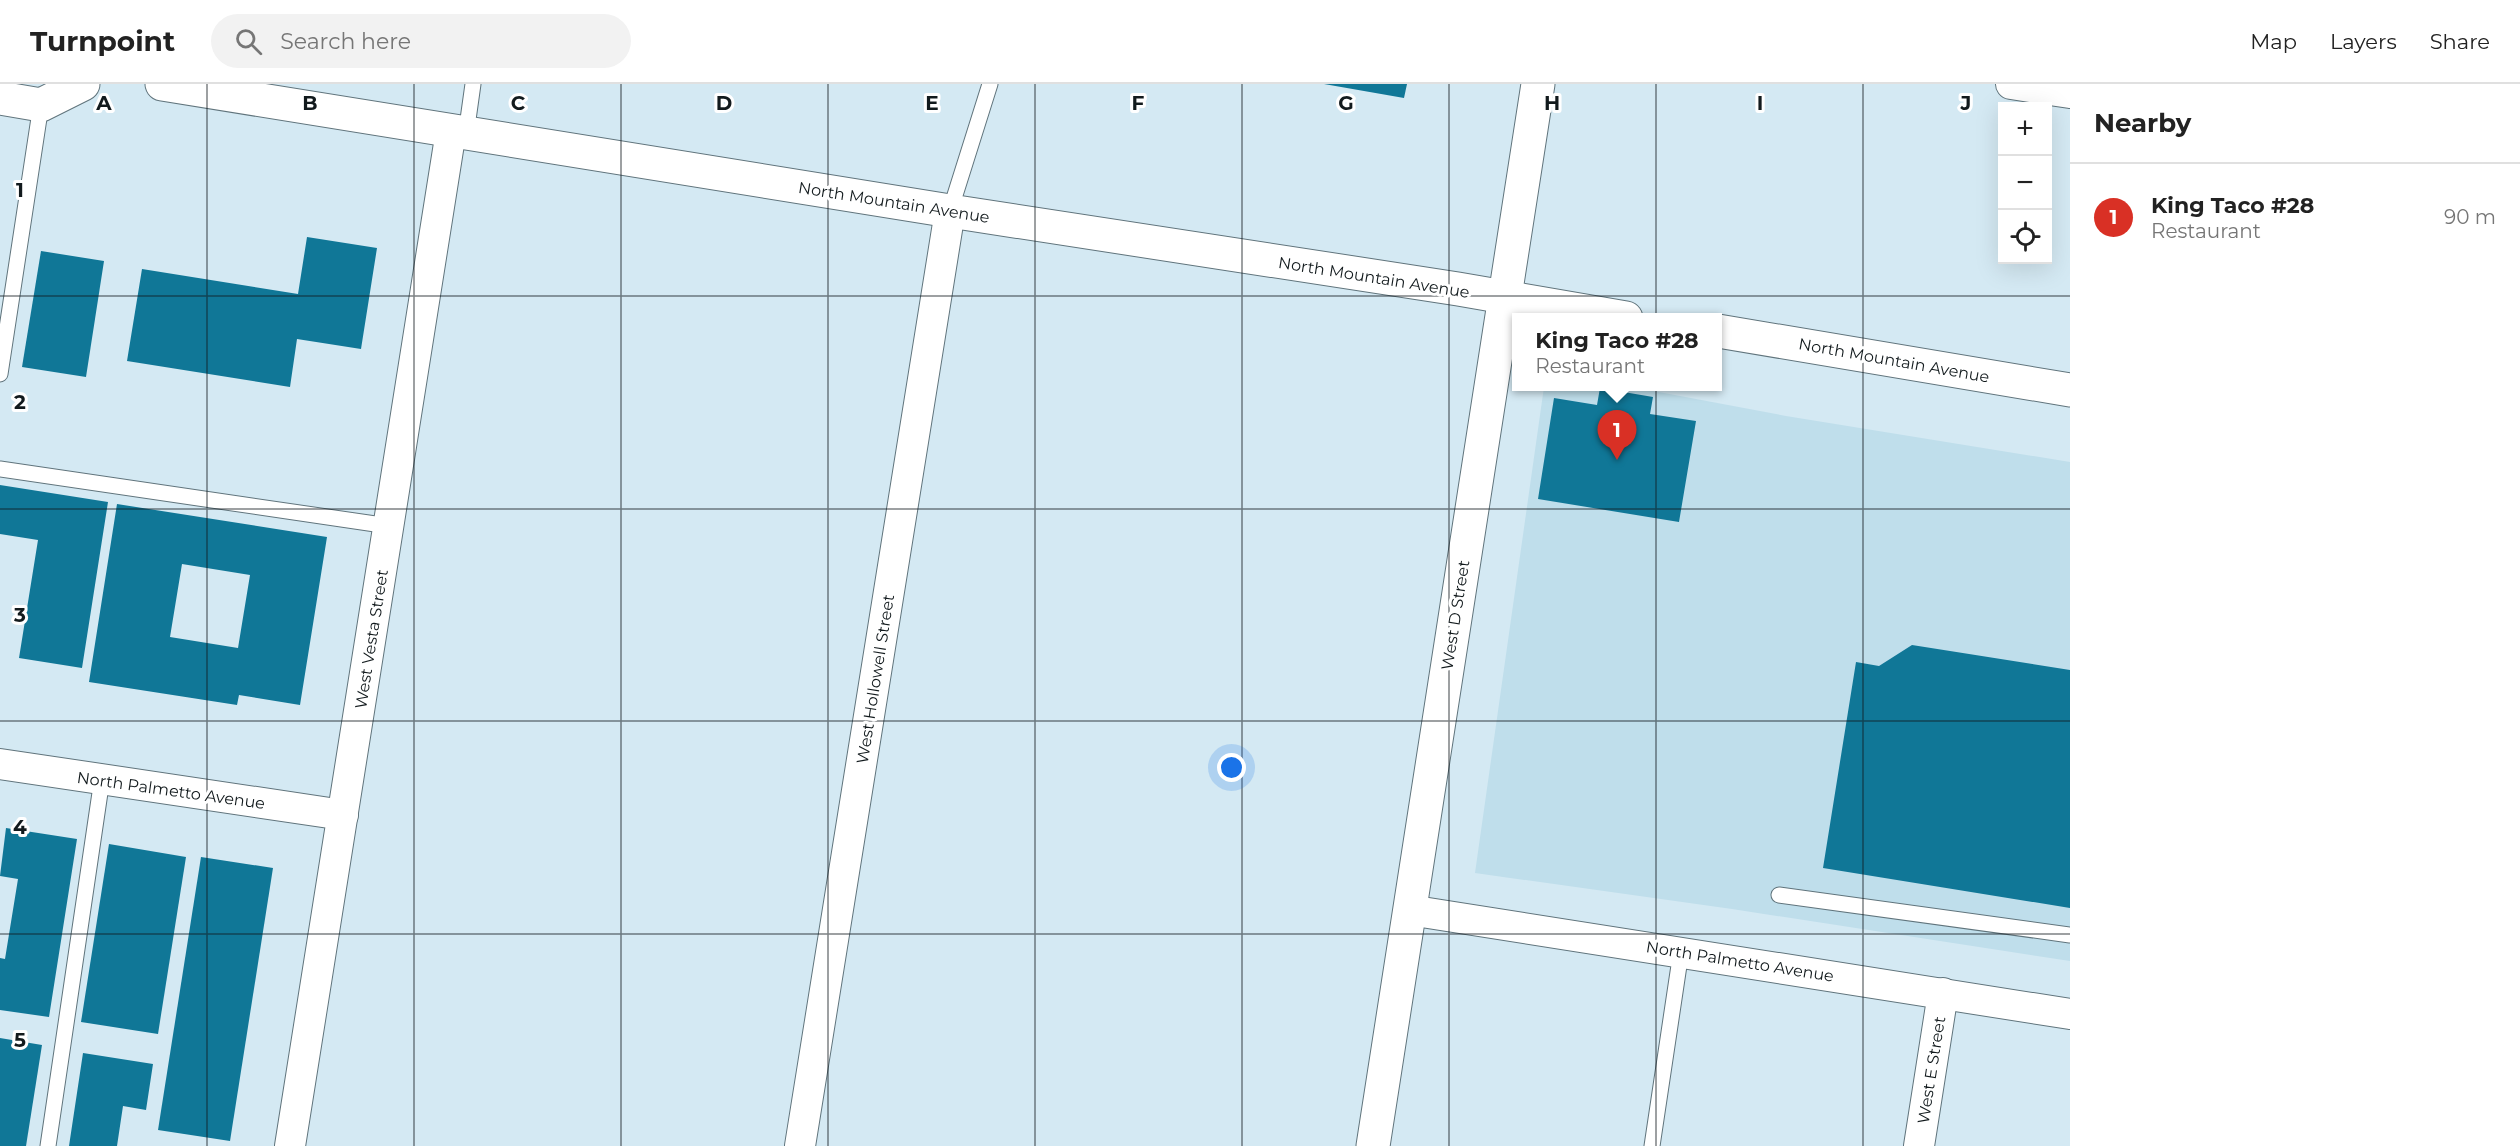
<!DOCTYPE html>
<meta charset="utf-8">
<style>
:root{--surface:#fff;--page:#f2f2f2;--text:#222;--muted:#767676;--line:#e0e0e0;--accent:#d93025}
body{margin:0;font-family:Montserrat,sans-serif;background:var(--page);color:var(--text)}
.controls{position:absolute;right:18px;top:18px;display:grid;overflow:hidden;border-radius:0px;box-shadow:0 6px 24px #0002}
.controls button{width:54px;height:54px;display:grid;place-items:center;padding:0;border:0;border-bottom:2px solid var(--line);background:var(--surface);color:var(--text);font:30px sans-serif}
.you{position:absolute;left:1232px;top:684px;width:21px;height:21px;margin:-15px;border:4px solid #fff;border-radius:50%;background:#1a73e8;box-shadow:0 0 0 9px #1a73e833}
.badge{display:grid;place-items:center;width:39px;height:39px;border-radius:50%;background:var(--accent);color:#fff;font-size:20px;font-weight:700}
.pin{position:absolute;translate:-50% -50px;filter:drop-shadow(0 2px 3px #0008)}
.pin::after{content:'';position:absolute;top:32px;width:21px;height:18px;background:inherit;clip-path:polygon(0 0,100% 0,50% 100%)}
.popup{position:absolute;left:1512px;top:229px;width:210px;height:78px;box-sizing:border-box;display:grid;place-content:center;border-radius:0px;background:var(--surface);filter:drop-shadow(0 2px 4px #0005);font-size:20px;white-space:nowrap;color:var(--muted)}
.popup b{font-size:22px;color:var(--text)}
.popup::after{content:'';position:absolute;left:50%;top:100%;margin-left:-12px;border:12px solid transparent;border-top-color:var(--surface)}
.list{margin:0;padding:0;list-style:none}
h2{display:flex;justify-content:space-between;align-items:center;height:78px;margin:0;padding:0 24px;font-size:26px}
h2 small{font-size:20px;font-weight:400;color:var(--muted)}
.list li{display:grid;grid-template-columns:39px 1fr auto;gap:18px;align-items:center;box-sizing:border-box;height:108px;padding:0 24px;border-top:2px solid var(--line)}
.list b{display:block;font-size:22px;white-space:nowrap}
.list p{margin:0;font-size:20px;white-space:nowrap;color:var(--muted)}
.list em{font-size:20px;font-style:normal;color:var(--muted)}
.icon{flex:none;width:33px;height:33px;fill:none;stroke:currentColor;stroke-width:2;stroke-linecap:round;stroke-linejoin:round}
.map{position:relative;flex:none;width:2070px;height:1062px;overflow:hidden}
header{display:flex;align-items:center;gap:36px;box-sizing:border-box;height:84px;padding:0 30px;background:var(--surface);border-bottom:2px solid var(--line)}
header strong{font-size:28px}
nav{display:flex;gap:33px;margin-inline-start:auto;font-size:21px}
.search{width:420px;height:54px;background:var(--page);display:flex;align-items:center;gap:15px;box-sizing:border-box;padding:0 21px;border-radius:33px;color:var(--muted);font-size:22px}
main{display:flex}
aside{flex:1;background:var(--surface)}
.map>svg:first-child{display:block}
.built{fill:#bfdeeb}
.building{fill:#107797;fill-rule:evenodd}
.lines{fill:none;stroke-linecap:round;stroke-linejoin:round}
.lane-casing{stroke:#60747c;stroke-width:17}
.street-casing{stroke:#60747c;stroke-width:32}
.secondary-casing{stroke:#60747c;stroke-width:35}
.lane{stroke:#fff;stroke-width:15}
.street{stroke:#fff;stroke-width:30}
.secondary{stroke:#fff;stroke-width:33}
.grid{fill:none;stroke:#121a1d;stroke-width:1.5;stroke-opacity:0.55}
.labels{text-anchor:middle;stroke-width:6;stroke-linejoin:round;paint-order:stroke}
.street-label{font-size:16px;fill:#121a1d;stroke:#fff}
.grid-label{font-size:20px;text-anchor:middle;font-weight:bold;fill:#121a1d;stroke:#fff;stroke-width:6;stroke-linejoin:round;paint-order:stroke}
</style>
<header>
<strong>Turnpoint</strong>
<div class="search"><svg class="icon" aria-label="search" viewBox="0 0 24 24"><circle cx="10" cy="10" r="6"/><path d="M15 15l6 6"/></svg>Search here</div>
<nav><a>Map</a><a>Layers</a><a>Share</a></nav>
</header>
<main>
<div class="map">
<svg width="2070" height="1062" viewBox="0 0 2070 1062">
<rect width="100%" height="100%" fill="#d4e9f3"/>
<polygon class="built" points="1544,303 1632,303 1786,332 2070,378 2070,877 1732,825 1475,789"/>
<g class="building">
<polygon points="1324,0 1407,0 1404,14"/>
<polygon points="307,153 377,164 361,265 297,255 290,303 127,277 142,185 298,210"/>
<polygon points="41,167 104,177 86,293 22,283"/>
<polygon points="1600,304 1653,313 1650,330 1696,337 1679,438 1538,415 1554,314 1597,321"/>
<polygon points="0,401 108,418 82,584 19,574 38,456 0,450"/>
<path d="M117,420l210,33 -27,168 -61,-10 -2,10 -148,-23zM182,480l68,11 -12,73 -68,-11z"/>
<polygon points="1912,561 2070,586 2070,824 1823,784 1856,578 1879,582"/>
<polygon points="6,744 77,755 49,933 0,926 0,874 5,875 18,795 0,792"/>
<polygon points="109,760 186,773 158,950 81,938"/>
<polygon points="201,773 273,784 230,1057 158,1046"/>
<polygon points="0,954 42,961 26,1062 0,1062"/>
<polygon points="83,969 153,980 146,1026 123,1022 117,1062 69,1062"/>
</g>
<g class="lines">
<defs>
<g id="lane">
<polyline points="466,50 473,0"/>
<polyline points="950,127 990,0"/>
<polyline points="0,290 41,21"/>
<polyline points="0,385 389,442"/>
<polyline points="1779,811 2070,851"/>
<polyline points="48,1062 102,695"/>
<polyline points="1652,1062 1681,868"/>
</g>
<g id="street">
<polyline points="2011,0 2070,9"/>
<polyline points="0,680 343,731"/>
<polyline points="1409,826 2070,930"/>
<polyline points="290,1062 451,47"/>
<polyline points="800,1062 950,127"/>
<polyline points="1919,1062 1943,909"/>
</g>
<g id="secondary">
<polyline points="162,0 950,127 1458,205 1626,234"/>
<polyline points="0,14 41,21 83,0"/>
<polyline points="1718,247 2070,306"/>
<polyline points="1373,1062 1538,0"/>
</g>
</defs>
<use href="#lane" class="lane-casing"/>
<use href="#street" class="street-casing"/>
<use href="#secondary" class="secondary-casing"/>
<use href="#lane" class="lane"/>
<use href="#street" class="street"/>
<use href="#secondary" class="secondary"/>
</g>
<path class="grid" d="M207,0v1062M414,0v1062M621,0v1062M828,0v1062M1035,0v1062M1242,0v1062M1449,0v1062M1656,0v1062M1863,0v1062M0,212h2070M0,425h2070M0,637h2070M0,850h2070"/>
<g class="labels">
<g class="street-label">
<text transform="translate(894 118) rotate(9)" y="6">North Mountain Avenue</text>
<text transform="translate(1374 193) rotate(9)" y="6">North Mountain Avenue</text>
<text transform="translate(1894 276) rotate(10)" y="6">North Mountain Avenue</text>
<text transform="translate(1455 531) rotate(-81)" y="6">West D Street</text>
<text transform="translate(371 555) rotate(-81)" y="6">West Vesta Street</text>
<text transform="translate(875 595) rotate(-81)" y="6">West Hollowell Street</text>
<text transform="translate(171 706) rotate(8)" y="6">North Palmetto Avenue</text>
<text transform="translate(1740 877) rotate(9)" y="6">North Palmetto Avenue</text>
<text transform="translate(1931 986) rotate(-81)" y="6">West E Street</text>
</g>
</g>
<g class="grid-label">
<text x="104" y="26">A</text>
<text x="310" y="26">B</text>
<text x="518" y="26">C</text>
<text x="724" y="26">D</text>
<text x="932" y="26">E</text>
<text x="1138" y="26">F</text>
<text x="1346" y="26">G</text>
<text x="1552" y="26">H</text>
<text x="1760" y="26">I</text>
<text x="1966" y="26">J</text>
<text x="20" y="113">1</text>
<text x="20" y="325">2</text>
<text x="20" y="538">3</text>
<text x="20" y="750">4</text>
<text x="20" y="963">5</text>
</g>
</svg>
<div class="controls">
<button>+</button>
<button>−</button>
<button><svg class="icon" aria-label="locate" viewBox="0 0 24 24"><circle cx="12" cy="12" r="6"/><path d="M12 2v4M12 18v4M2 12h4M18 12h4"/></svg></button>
</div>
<div class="you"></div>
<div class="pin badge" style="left:1617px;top:376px">1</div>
<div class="popup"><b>King Taco #28</b>Restaurant</div>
</div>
<aside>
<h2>Nearby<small></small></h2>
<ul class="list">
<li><span class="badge">1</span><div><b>King Taco #28</b><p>Restaurant</p></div><em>90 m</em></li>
</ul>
</aside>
</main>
